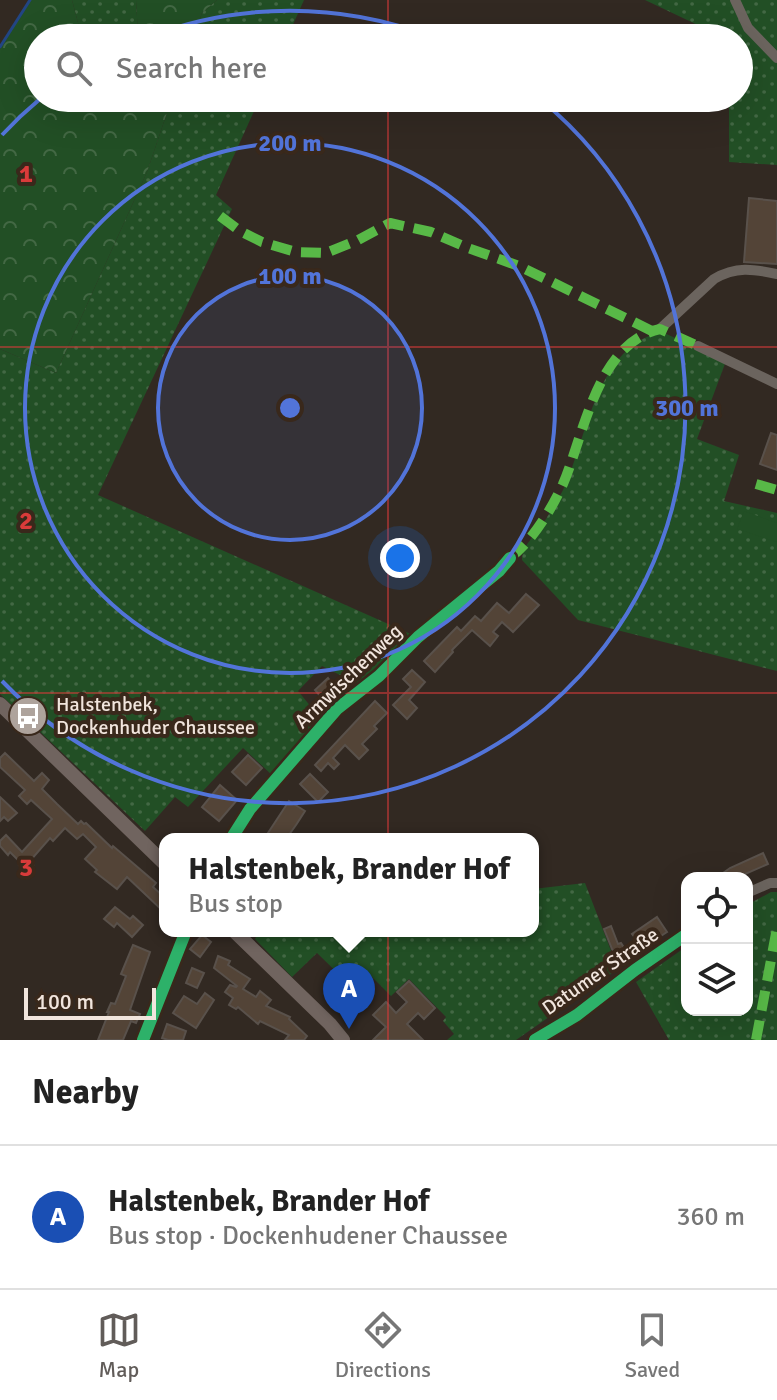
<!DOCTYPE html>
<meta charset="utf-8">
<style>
:root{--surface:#fff;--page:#f6f6f6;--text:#222;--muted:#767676;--line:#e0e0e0;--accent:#615c59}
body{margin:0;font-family:Signika,sans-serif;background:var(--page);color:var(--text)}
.controls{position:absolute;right:24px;bottom:24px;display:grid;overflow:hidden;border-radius:16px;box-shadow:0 8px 32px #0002}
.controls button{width:72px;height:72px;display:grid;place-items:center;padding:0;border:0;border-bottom:2px solid var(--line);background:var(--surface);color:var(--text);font:40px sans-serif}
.scale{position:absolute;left:24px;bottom:20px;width:132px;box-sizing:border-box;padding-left:8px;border:4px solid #f1e5dd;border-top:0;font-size:22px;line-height:28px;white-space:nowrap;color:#f1e5dd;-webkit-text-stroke:6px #39281b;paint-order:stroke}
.you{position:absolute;left:400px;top:558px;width:28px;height:28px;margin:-20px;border:6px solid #fff;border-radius:50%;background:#1a73e8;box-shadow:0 0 0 12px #1a73e833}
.badge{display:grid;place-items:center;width:52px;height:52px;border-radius:50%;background:var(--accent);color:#fff;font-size:26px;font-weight:700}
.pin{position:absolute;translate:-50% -66px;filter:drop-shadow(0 2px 4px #0008)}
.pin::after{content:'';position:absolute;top:42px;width:28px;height:24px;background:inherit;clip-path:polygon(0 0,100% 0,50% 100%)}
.popup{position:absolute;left:159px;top:833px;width:380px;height:104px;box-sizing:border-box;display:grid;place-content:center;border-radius:16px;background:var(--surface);filter:drop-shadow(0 2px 6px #0005);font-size:26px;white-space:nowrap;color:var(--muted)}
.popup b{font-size:30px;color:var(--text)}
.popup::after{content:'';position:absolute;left:50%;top:100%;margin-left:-16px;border:16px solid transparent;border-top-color:var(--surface)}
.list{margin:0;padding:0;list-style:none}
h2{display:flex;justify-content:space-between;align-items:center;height:104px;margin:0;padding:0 32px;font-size:34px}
h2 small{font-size:26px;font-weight:400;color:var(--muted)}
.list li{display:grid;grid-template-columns:52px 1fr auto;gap:24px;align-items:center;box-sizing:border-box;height:144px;padding:0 32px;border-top:2px solid var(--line)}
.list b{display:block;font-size:30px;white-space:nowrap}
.list p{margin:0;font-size:26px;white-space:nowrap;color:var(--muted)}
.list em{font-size:26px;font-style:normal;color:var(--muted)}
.icon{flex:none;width:44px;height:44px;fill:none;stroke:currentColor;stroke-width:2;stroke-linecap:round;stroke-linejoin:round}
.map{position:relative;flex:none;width:777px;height:1040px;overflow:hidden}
.search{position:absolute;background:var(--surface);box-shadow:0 8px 32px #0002;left:24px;right:24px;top:24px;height:88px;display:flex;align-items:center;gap:20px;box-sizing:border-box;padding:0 28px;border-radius:44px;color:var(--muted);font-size:30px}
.sheet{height:248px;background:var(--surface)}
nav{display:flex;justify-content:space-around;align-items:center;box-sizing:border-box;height:112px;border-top:2px solid var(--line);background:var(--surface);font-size:22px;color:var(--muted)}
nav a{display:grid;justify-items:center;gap:4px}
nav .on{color:var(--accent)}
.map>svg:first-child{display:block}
.grass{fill:url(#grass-dots)}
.forest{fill:url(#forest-crowns)}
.pitch{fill:#224f25}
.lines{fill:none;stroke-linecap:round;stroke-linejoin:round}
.stream{stroke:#224583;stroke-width:3}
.building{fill:#534437;stroke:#59514b;stroke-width:2}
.minor{stroke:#6b645e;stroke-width:10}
.major{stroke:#70645f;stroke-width:14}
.quiet{stroke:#58b947;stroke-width:10;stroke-dasharray:20 10;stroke-linecap:butt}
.cycleway-casing{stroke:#39281b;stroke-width:17}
.cycleway{stroke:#2db169;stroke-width:12}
.grid{fill:none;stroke:#d93b3a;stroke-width:2;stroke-opacity:0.55}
.ring{fill:none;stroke:#5274d9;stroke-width:4}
.labels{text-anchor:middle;stroke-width:8;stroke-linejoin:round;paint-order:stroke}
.street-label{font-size:20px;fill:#f1e5dd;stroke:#39281b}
.poi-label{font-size:20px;fill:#f1e5dd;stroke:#39281b;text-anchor:start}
.grid-label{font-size:26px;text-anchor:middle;font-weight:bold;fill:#d93b3a;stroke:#39281b;stroke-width:8;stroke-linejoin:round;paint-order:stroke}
.centre{fill:#5274d9;stroke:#39281b;stroke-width:4}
.ring-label{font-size:24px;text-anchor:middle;font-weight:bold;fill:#5274d9;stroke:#39281b;stroke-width:8;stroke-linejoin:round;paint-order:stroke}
</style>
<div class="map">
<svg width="777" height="1040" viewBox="0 0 777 1040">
<defs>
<pattern id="grass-dots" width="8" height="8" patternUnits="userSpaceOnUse" patternTransform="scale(2)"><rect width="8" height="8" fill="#224f25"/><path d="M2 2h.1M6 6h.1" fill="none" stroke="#436844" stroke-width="1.8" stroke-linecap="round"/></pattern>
<pattern id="forest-crowns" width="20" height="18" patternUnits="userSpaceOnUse" patternTransform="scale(2)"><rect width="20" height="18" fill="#224f25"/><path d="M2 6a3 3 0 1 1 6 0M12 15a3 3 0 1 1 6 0" fill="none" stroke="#436844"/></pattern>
</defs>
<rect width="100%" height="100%" fill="#322922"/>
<g class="grass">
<polygon points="72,0 136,0 138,35 131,38 82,38"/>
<polygon points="217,0 304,0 287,38 193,38 202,13"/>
<polygon points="645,0 777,0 777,165 729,162 729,98 739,98 739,38 725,38"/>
<polygon points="172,98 260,98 216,195 232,209 98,495 413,635 360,685 322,666 298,691 321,719 272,775 243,748 188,807 175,797 145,831 0,694 0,349 56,373 147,172"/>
<path d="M662,332l64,29 -29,78 42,16 -15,46 53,12v158l-199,-51 -56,-60c0,-14 13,-25 21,-36 7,-12 16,-25 22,-38 22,-49 32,-141 97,-154z"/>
<polygon points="585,883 618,969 516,1040 447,1040 454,1034 443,1021 446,1017 409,979 391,996 366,971 350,985 317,953 292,977 255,939 259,931 533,931 533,889"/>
<polygon points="771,892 777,892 777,1040 669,1040 636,982 687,946 687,1010 747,1010 747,905"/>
</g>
<g class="forest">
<polygon points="30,0 72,0 82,38 38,38 38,98 172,98 147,172 56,373 0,349 0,49"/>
<polygon points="136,0 217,0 202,13 193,38 131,38 138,35"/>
</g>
<polygon class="pitch" points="744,511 777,523 777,542 737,529"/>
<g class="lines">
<polyline class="stream" points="0,47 30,0"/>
</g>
<g class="building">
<polygon points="749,198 777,201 777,264 744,262"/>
<polygon points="771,433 777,435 777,470 760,464"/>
<polygon points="526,594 539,605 513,632 502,622 493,632 498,636 490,646 472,630 452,650 453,652 435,672 424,661 457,627 461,631 475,616 481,621 497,603 509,613"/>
<polygon points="412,670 425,682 409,700 417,708 407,719 393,705 411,687 403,679"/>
<polygon points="328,678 336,688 323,699 315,690"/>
<polygon points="375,701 387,713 374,726 377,729 362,744 368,750 359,759 345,745 333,758 339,764 334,769 328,763 321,771 315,765"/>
<polygon points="5,753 34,781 42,773 49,780 42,789 57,804 78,824 81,821 84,824 86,823 112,848 113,846 156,883 153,887 165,898 165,913 127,877 117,889 95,872 97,870 85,859 96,847 83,834 77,839 65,828 53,841 50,838 29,862 33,865 26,872 19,865 21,863 10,852 8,855 0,846 0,841 6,835 22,852 52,819 31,800 27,804 19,796 25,790 0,767 0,758"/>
<polygon points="248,755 262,768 246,785 232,772"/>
<polygon points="310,774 328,792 318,802 300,784"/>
<polygon points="220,785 237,800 219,821 202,807"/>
<polygon points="0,797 17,813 8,821 4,817 0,821"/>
<polygon points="289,801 305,811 296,825 286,839 264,839"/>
<polygon points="763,853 768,864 736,878 716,878 730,868"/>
<polygon points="115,907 130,919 133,916 143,925 132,937 117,923 114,927 104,919"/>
<polygon points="657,917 667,932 621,962 612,949 604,929 611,926 618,944 621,943 625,949 637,940 632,934"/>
<polygon points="202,935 211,942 200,957 190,949"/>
<polygon points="133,945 150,952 130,1010 140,1014 136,1023 131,1021 123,1040 98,1040 109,1012 107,1012 111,1003 115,1004 126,976 121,974"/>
<polygon points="218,956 230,961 228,965 250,979 243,989 256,997 260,991 271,1000 266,1006 290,1017 289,1019 307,1036 304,1040 285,1040 289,1035 260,1021 258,1024 238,1007 236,1009 229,1005 233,998 225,992 230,985 236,987 237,986 214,968"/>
<polygon points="192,968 204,973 197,988 186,983"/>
<polygon points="409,981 435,1008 424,1019 418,1013 407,1024 423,1040 373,1040 386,1027 373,1015 386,1002 396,1013 407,1002 397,992"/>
<polygon points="205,993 214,1000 196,1028 173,1013 184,996 197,1004"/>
<polygon points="167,1024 186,1031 183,1040 168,1040 162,1038"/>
</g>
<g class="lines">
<g class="minor">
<polyline points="735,0 748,28 777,58"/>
<path d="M660,329l54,-50c22,-13 39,-10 63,-5"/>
<polyline points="698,346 777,384"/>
<polyline points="231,839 250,809 337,709 379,676 418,637 499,571 510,558"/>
<polyline points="747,893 770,883 777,883"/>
<polyline points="143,1040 186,931"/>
<polyline points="535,1040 577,1015 635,970 687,934"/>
</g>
<g class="major">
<polyline points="0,704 165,864"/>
<polyline points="234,931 330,1024 343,1040"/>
</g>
<g class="quiet">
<polyline points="220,216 240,231 262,242 296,252 326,253 358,240 390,223 431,232 468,248 519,266 652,331"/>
<polyline points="756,484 777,490"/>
<path d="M510,558c23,-18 41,-48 53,-74 21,-49 34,-141 97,-155l38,17"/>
<polyline points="756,1040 777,928"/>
</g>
<defs>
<g id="cycleway">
<polyline points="231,839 250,809 337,709 379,676 418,637 499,571 510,558"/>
<polyline points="143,1040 186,931"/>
<polyline points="535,1040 577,1015 635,970 687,934"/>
</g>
</defs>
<use href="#cycleway" class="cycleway-casing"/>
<use href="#cycleway" class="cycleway"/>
</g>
<path class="grid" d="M388,0v38M388,98v942M0,347h777M0,693h777"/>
<circle cx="290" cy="408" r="132" fill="#5274d9" fill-opacity=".12"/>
<g class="ring">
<circle cx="290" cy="408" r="132"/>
<circle cx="290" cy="408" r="265"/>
<path d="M2 135A397 397 0 0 1 40 99M148 37A397 397 0 0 1 432 37M540 99A397 397 0 1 1 2 681"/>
</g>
<defs>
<symbol id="bus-disc" viewBox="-11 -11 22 22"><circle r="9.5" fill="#aea39c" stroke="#39281b"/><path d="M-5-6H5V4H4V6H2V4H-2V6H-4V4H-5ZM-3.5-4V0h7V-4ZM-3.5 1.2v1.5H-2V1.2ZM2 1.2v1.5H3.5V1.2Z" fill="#fff"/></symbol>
</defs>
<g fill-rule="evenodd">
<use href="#bus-disc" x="6" y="694" width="44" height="44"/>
</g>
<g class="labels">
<g class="street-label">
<text transform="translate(348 676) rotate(-44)" y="7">Armwischenweg</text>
<text transform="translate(600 971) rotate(-35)" y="7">Datumer Straße</text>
</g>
<g class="poi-label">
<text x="56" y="711">Halstenbek,<tspan x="56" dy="23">Dockenhuder Chaussee</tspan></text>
</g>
</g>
<g class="grid-label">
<text x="26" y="182">1</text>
<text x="26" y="529">2</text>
<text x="26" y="876">3</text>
</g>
<circle cx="290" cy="408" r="12" class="centre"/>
<g class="ring-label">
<text x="290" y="151">200 m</text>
<text x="290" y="284">100 m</text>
<text x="687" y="416">300 m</text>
</g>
</svg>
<div class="controls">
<button><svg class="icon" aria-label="locate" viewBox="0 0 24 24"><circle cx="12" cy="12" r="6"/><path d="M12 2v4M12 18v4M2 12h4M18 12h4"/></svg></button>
<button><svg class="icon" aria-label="layers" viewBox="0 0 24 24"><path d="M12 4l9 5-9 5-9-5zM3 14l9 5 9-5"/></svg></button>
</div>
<div class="scale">100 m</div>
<div class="you"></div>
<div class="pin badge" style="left:349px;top:1029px;background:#1a4fb4">A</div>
<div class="popup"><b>Halstenbek, Brander Hof</b>Bus stop</div>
<div class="search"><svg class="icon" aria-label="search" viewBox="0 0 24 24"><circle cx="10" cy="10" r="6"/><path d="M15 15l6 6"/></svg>Search here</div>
</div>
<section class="sheet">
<h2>Nearby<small></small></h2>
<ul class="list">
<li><span class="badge" style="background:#1a4fb4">A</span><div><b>Halstenbek, Brander Hof</b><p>Bus stop · Dockenhudener Chaussee</p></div><em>360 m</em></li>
</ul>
</section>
<nav>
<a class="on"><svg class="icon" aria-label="map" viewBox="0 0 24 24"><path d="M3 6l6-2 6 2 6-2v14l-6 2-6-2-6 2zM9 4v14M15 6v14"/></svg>Map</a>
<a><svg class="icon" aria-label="directions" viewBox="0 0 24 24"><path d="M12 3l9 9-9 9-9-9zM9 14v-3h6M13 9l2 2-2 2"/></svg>Directions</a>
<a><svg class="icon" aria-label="saved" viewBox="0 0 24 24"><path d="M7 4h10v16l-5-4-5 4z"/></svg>Saved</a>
</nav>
